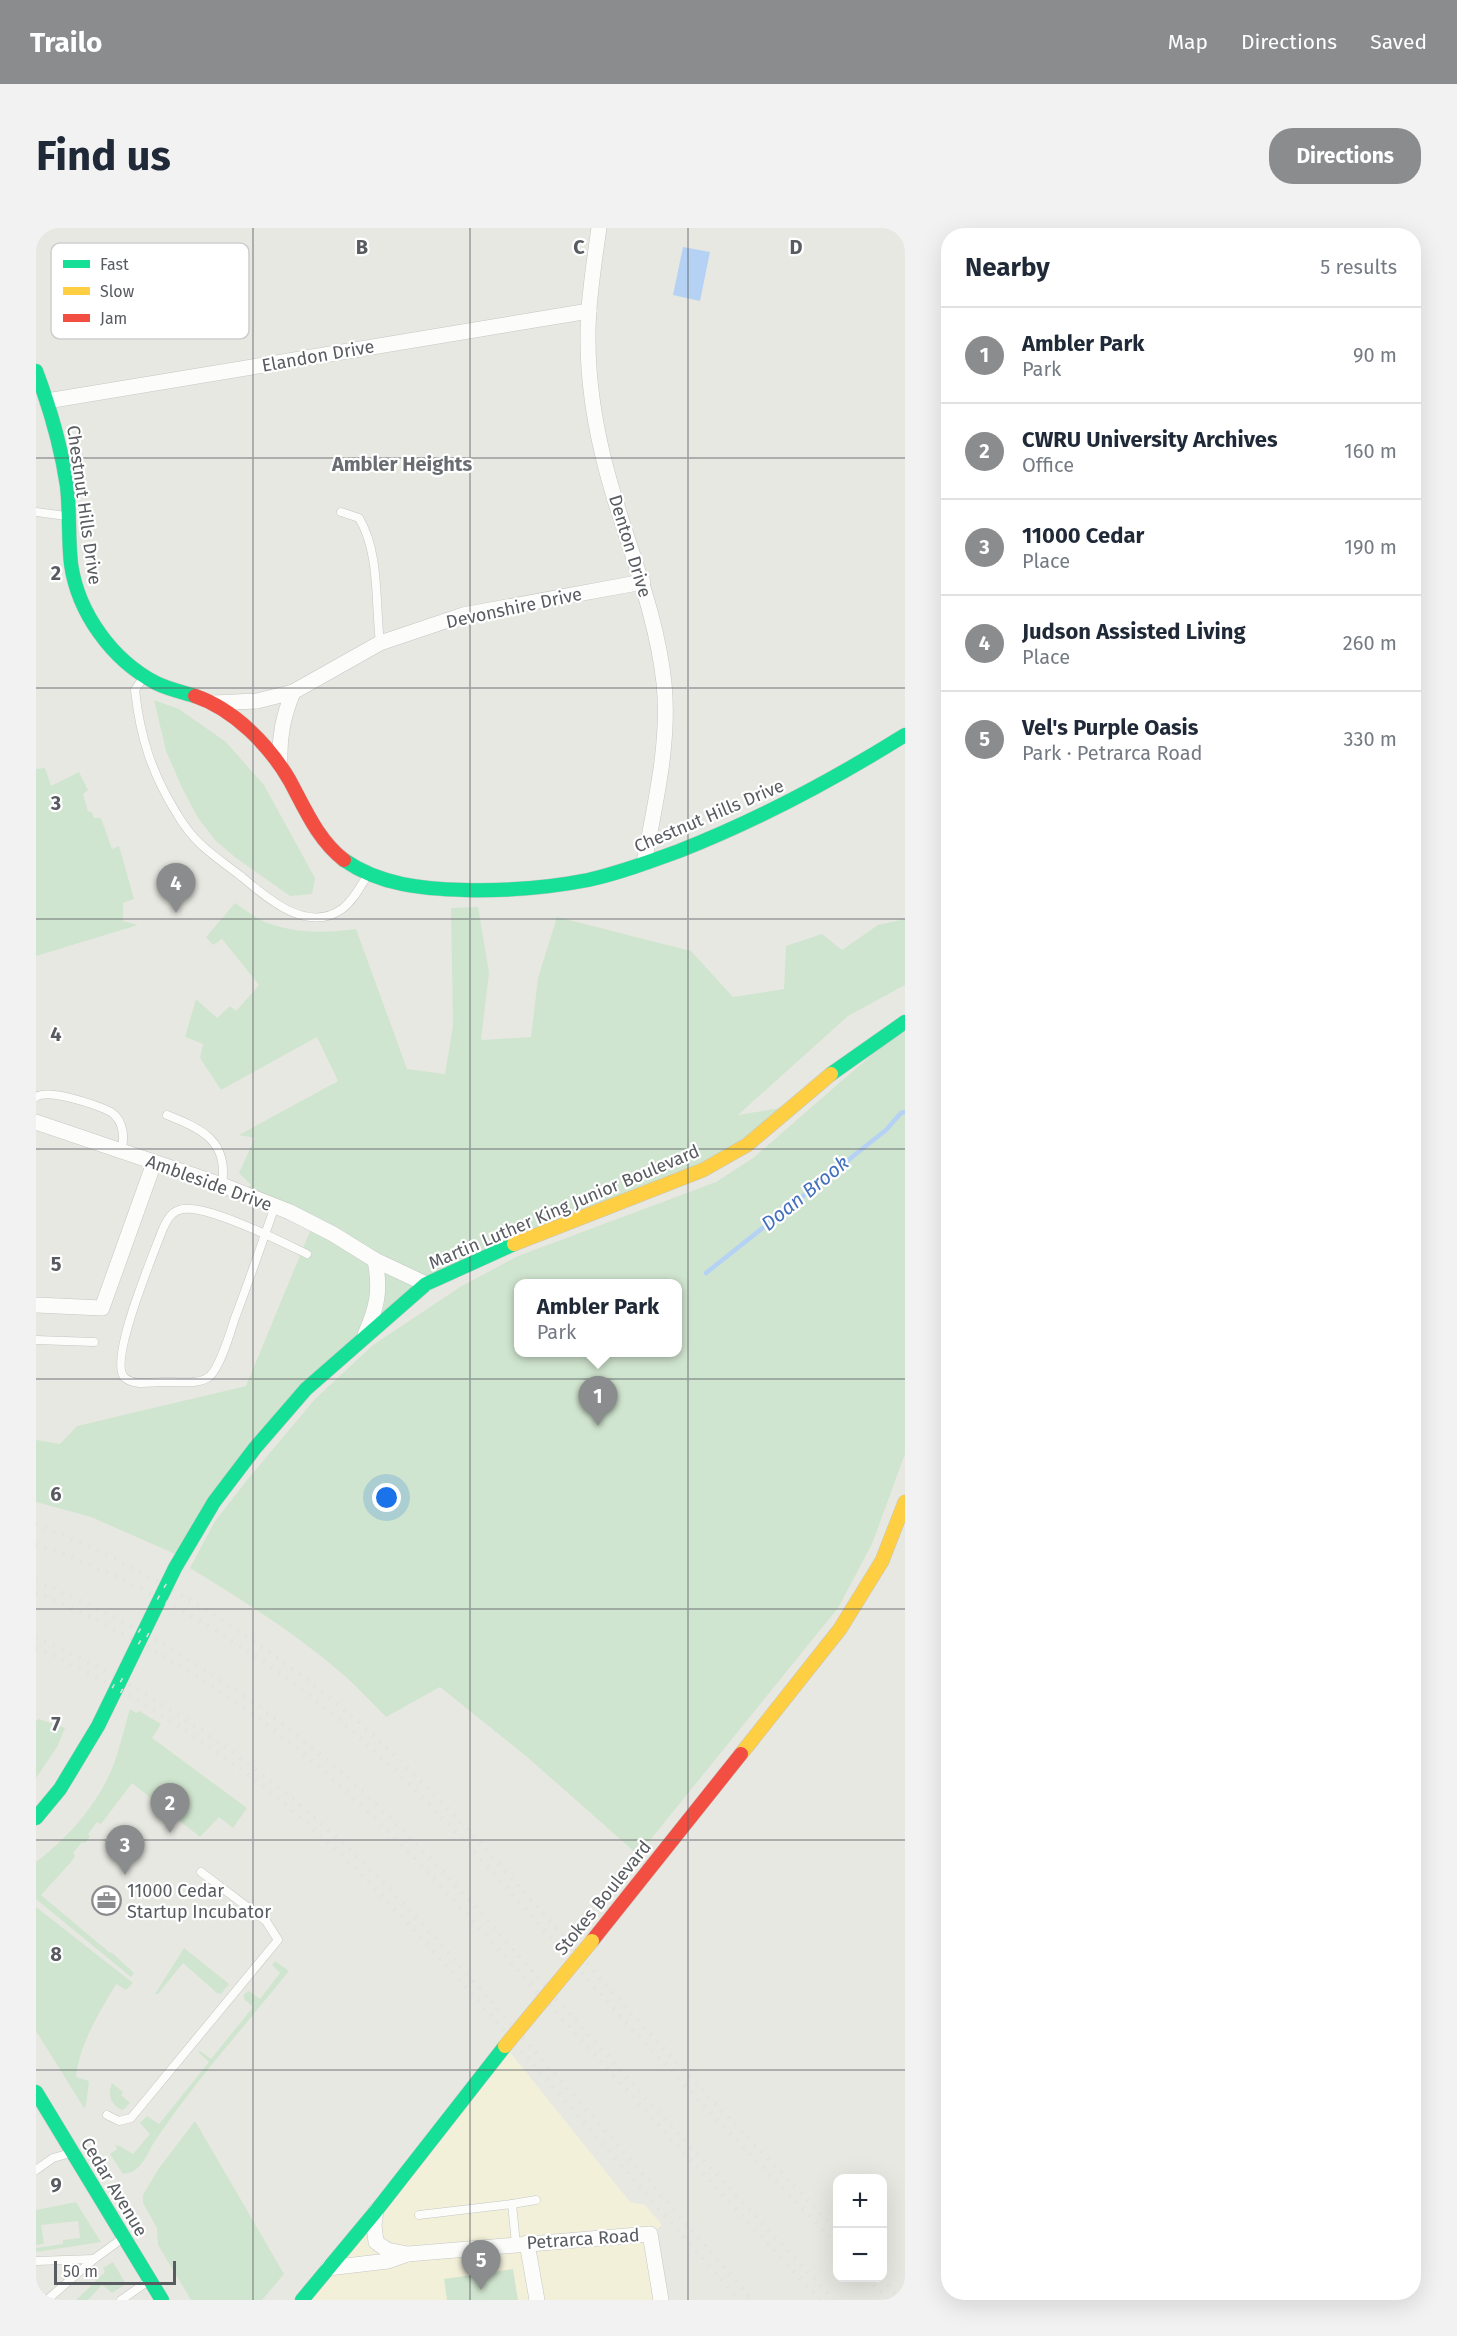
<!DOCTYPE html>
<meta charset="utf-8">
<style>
:root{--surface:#fff;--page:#f2f2f3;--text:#1f2937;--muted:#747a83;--line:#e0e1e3;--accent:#8a8c8e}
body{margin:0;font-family:"Fira Sans",sans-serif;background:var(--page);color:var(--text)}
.controls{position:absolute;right:18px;bottom:18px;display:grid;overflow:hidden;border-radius:12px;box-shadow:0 6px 24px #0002}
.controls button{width:54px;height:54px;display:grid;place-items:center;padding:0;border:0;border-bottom:2px solid var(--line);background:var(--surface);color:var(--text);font:30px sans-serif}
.scale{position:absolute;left:18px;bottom:15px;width:122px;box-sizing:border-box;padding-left:6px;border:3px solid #585b60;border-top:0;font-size:16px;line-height:21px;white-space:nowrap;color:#585b60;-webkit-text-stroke:4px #fff;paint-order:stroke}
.you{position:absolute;left:351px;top:1270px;width:21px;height:21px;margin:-15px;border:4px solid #fff;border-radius:50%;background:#1a73e8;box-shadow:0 0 0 9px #1a73e833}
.badge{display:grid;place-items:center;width:39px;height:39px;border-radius:50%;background:var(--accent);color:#fff;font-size:20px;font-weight:700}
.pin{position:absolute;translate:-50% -50px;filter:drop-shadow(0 2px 3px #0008)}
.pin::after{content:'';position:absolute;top:32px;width:21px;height:18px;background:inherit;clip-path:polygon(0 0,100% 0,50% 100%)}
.popup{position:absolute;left:478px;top:1051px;width:168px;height:78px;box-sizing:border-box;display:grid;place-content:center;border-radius:12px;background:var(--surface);filter:drop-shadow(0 2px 4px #0005);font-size:20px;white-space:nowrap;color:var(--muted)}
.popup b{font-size:22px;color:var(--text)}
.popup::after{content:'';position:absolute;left:50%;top:100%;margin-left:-12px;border:12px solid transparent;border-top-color:var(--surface)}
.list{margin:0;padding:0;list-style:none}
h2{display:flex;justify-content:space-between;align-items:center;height:78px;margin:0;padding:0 24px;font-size:26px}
h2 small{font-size:20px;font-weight:400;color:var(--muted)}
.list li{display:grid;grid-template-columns:39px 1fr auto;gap:18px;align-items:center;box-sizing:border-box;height:96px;padding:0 24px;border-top:2px solid var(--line)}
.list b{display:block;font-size:22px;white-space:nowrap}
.list p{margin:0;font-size:20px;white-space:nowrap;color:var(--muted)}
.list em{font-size:20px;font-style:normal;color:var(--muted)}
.map{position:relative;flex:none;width:869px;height:2072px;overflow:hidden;border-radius:24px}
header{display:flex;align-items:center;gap:36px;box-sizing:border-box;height:84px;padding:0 30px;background:var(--accent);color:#fff}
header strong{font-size:28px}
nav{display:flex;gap:33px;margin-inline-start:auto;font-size:21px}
.intro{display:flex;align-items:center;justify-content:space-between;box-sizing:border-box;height:144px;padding:0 36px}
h1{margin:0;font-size:42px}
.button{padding:15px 27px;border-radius:24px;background:var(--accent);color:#fff;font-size:21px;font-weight:700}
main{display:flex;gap:36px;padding:0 36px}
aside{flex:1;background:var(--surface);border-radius:24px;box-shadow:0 6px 24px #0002}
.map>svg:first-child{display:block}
.commercial{fill:#f3f0da}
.green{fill:#d0e5cf;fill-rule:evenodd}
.water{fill:#b5d2f4}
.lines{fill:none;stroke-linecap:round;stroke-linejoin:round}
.stream{stroke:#b5d2f4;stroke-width:4.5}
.lane-casing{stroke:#c5c6c4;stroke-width:9}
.street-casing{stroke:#c5c6c4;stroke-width:16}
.fast-casing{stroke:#c5c5c4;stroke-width:15}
.slow-casing{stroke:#c5c5c4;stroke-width:15}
.jam-casing{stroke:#c5c5c4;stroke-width:15}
.lane{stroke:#fcfcfb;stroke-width:8}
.street{stroke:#fcfcfb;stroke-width:15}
.fast{stroke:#16e098;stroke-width:14}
.slow{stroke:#ffcf43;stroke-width:14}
.jam{stroke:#f24e42;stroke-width:14}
.rail{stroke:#e2e2e1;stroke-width:4.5;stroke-dasharray:1.5 8;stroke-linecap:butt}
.slow-bridge-casing{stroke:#c5c5c4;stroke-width:15;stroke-linecap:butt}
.slow-bridge{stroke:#ffcf43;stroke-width:14}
.grid{fill:none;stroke:#585b60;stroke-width:1.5;stroke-opacity:0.55}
.labels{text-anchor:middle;stroke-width:4.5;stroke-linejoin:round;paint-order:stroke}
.street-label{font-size:18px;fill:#585b60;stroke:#fff}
.poi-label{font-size:18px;fill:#585b60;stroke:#fff;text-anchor:start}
.neighbourhood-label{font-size:20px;font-weight:bold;fill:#696d72;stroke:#fff}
.water-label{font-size:20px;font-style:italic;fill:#4471bd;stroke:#fff}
.key{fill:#fff;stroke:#cdcecf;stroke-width:1.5}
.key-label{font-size:16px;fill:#585b60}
.grid-label{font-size:20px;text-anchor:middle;font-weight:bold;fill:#585b60;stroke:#fff;stroke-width:4.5;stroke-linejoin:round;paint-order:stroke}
</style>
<header>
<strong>Trailo</strong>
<nav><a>Map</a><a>Directions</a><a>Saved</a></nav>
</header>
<div class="intro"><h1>Find us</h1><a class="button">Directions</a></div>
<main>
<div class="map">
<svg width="869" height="2072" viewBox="0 0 869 2072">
<rect width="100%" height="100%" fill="#e8e8e2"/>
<polygon class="commercial" points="469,1818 594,1974 609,1977 626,1997 614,2006 625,2072 266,2072"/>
<g class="green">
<polygon points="118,472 143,481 190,514 228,557 279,650 276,666 254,668 200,630 180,613 162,590 147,562 130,523"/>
<polygon points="9,540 15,558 43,544 52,562 47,566 52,584 55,583 58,590 65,590 76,621 83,618 98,671 87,675 87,693 102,697 0,728 0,541"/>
<path d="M199,675c9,6 18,13 28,18 30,13 62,12 93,8l51,140 38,5 8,-48 -2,-118 27,-1 11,66 -8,67 50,-3 7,-59 19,-61 134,34 42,46 51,-8 2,-43 36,-12 20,16 36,-25 27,-6v66l-57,31 -110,99 54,-9 -45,39 -321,139 -120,105 -124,168 -91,-40 -55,-15v-62l24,4 17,-18 169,-40 67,-162 -74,-32 12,-7 -12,-12 16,-35 -16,-3 99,-54 -21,-44 -96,53 -21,-32 3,-14 -18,-7 11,-38 21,19 13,-12 6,5 23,-26 -37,-46 -9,6 -7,-8z"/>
<path d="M869,804v422l-33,90 -34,64 -200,247 -112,-99 -86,-69 -54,30c-13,-13 -26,-27 -40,-40 -48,-42 -102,-76 -156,-109l25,-47 33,-42 67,-80 58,-54 87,-58 58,-31 198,-74 37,-24 131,-114zM482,1056h160v68h-160z"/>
<path d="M94,1481l6,4 3,-2 22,13 -9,14 95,70 -14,20 -14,-11 -19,20 -68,-54 -31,41 -4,-2 -9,12 2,2 -5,7 -3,-1 -9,11 2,3 -4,6 -30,33 69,58 1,-1 23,21 -3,4 -95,-78v-37c32,-24 62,-58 77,-96 7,-18 11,-38 17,-57z"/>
<polygon points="3,1491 29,1500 21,1519 0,1550 0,1493"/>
<path d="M0,1679l97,76 -7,7 -10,-6c-16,27 -37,61 -40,93l13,4 -3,25 -2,2 -48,-77z"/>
<polygon points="148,1720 193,1756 185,1766 181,1765 147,1735 122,1766 119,1766"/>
<path d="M239,1733l14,10c-45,56 -94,110 -134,170 -8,12 -13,32 -32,33l-13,-20 7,-5 -2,-4 5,1 13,8 17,-20 -10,-11 7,-7 12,8 50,-62 -11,-10 2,-1 11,8 42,-52 -9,-8v-5l5,-3 11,8 20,-26 -8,-8z"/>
<path d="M76,1855l11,9 -2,3 9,8 -7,7c-12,-4 -16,-16 -11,-27z"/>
<polygon points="159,1893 248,2046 226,2072 155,2072 122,2017 121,2000 107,1975 107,1967 123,1940"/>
<polygon points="40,1974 65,2014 0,2024 0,2020 27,2016 27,2012 44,2010 42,1993 5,1997 8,2016 0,2017 0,1982"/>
<polygon points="77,2034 90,2056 76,2065 66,2057 52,2072 40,2072 69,2044 67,2040"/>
<polygon points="477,2041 482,2072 411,2072 408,2051"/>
</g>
<polygon class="water" points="647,19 674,24 664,73 637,67"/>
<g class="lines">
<polyline class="stream" points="670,1045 850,902 865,885 869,884"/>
<defs>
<g id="lane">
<polyline points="0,284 30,288"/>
<path d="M305,284l18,6c21,35 16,84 21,125"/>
<path d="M107,450l-8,12c5,47 17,84 42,124 19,32 37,41 65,63 25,21 65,57 100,32 11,-8 18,-22 25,-33"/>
<path d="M0,869c12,-9 61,8 75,15 13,9 14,26 10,40"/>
<path d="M131,887c35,14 62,26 55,70"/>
<path d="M239,978c-13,37 -26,75 -40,112 -5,15 -14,47 -25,58 -11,10 -36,5 -49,6 -12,0 -26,4 -36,-4 -18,-15 29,-125 37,-147 4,-9 8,-18 17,-21 23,-9 105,33 128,44"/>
<polyline points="0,1112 58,1114"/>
<polyline points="71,1887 83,1893 95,1890 242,1712 230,1693 165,1644"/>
<polyline points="0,1942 17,1930 35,1925"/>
<polyline points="476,1976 500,1972"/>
<polyline points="383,1987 476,1976 480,2016"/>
<polyline points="0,2033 58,2031"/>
<polyline points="11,2072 58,2031 87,2010"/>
<polyline points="85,2072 114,2052"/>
</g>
<g id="street">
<path d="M563,0c-4,27 -8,54 -10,81 -4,54 4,111 18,163 19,71 49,137 57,211 6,60 -9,121 -20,180"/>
<polyline points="11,173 553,83"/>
<polyline points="177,475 221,473 257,464 344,415 427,387 607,354"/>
<path d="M244,536c-1,-27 3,-47 13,-72"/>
<polyline points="0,894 186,957 254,984 297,1006 339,1032 390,1056"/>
<polyline points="0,1077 66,1080 118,935"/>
<path d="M329,1107c12,-28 16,-44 10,-75"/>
<polyline points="340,1983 338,1997 340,2014 351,2022 372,2026 614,2006 625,2072"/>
<polyline points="491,2015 501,2072"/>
<polyline points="292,2040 352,2033 369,2027"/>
</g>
<g id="fast">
<path d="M0,143c14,37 25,75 31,115 3,26 1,52 4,78 7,49 41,96 85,119 12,6 26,9 39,13"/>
<path d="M308,632c36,25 79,29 121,30 41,1 82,-2 123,-10 31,-7 61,-18 91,-29 79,-31 154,-71 226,-116"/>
<polyline points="795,846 869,794"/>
<polyline points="0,1590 24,1561 62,1498 139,1340 178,1274 219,1220 270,1161 390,1056 478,1016"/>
<polyline points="0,1864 126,2072"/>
<polyline points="266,2072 340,1983 469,1818"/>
</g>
<g id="slow">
<polyline points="478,1016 667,942 711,917 795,846"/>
<polyline points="705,1526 804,1401 846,1333 869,1274"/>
</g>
<g id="jam">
<path d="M159,468c39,13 75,50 95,85 15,28 28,59 54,79"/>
<polyline points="556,1713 705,1526"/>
</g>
</defs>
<use href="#lane" class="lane-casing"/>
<use href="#street" class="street-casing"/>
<use href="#fast" class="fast-casing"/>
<use href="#slow" class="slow-casing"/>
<use href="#jam" class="jam-casing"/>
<use href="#lane" class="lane"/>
<use href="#street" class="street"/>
<use href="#fast" class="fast"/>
<use href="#slow" class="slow"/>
<use href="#jam" class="jam"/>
<g class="rail">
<path d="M0,1296c117,46 227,116 322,198 99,87 183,191 271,289 68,75 139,147 209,221"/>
<path d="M0,1316c111,39 218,103 307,179 98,85 182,186 268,283 74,81 151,160 227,240"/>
<path d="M0,1353c99,41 191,97 274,165 103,83 188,188 276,286 81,91 165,179 248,268"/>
<path d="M0,1365c120,49 232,123 325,212 71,68 136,143 202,215 85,94 171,187 257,280"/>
<path d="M0,1409c116,52 221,125 314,213 64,61 122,130 181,197 74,84 148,168 221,253"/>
<path d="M0,1420c119,52 230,132 322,223 59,60 115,124 170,187 70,81 140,161 211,242"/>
<polyline points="831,2050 853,2072"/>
<polyline points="845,2050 866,2072"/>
</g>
<defs>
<polyline id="slow-bridge" points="469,1818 556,1713"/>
</defs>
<use href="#slow-bridge" class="slow-bridge-casing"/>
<use href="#slow-bridge" class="slow-bridge"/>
</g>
<path class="grid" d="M217,0v2072M434,0v2072M652,0v2072M0,230h869M0,460h869M0,691h869M0,921h869M0,1151h869M0,1381h869M0,1612h869M0,1842h869"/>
<defs>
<symbol id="office-ring" viewBox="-11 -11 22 22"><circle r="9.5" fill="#fff" stroke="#8a8c8e" stroke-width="1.5"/><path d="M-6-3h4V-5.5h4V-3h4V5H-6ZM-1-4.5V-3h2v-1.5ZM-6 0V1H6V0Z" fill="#8a8c8e"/></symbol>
</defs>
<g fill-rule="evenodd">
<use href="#office-ring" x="54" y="1656" width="33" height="33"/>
</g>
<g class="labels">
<g class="street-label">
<text transform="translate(282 128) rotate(-10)" y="6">Elandon Drive</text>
<text transform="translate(48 277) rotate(82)" y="6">Chestnut Hills Drive</text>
<text transform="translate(594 318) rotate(73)" y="6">Denton Drive</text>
<text transform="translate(478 380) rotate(-12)" y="6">Devonshire Drive</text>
<text transform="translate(673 588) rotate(-23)" y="6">Chestnut Hills Drive</text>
<text transform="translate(173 955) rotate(20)" y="6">Ambleside Drive</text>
<text transform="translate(528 979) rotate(-23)" y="6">Martin Luther King Junior Boulevard</text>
<text transform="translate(567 1670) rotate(-51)" y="6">Stokes Boulevard</text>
<text transform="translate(78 1959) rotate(59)" y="6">Cedar Avenue</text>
<text transform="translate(547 2011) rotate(-4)" y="6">Petrarca Road</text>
</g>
<g class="poi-label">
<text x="91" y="1669">11000 Cedar<tspan x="91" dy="21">Startup Incubator</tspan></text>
</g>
<g class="neighbourhood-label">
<text x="366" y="243">Ambler Heights</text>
</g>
<g class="water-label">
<text transform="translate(769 965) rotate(-39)" y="7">Doan Brook</text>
</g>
</g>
<rect x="15" y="15" width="198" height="96" rx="9" class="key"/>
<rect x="27" y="32" width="27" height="8" fill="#16e098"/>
<rect x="27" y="59" width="27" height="8" fill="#ffcf43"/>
<rect x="27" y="86" width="27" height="8" fill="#f24e42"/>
<g class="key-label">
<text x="64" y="42">Fast</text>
<text x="64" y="69">Slow</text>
<text x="64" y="96">Jam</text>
</g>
<g class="grid-label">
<text x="326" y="26">B</text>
<text x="543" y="26">C</text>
<text x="760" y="26">D</text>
<text x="20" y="352">2</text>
<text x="20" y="582">3</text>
<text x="20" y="813">4</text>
<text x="20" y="1043">5</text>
<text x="20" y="1273">6</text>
<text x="20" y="1503">7</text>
<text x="20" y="1733">8</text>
<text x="20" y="1964">9</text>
</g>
</svg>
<div class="controls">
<button>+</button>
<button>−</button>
</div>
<div class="scale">50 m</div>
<div class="you"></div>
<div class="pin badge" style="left:562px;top:1198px">1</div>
<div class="popup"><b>Ambler Park</b>Park</div>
<div class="pin badge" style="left:134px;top:1605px">2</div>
<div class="pin badge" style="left:89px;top:1647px">3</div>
<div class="pin badge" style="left:140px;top:685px">4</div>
<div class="pin badge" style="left:445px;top:2062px">5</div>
</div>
<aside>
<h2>Nearby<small>5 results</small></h2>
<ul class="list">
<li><span class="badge">1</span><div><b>Ambler Park</b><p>Park</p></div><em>90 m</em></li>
<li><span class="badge">2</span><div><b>CWRU University Archives</b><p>Office</p></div><em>160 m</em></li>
<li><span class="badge">3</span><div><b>11000 Cedar</b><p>Place</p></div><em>190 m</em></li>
<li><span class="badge">4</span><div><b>Judson Assisted Living</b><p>Place</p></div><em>260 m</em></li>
<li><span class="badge">5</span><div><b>Vel's Purple Oasis</b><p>Park · Petrarca Road</p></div><em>330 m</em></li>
</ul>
</aside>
</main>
